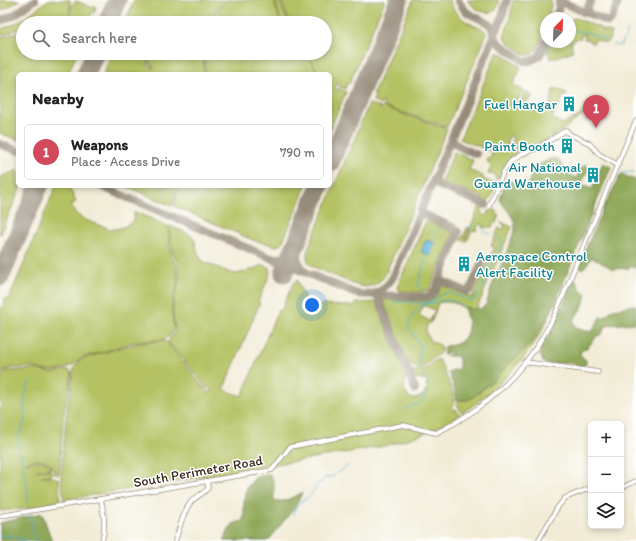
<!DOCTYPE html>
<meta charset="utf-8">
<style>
:root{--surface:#fff;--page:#f6f6f6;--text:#222;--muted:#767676;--line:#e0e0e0;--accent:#d1495b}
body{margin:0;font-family:Itim,sans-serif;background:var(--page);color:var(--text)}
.controls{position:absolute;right:12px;bottom:12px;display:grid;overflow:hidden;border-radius:6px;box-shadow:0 2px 6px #0003}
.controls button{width:36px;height:36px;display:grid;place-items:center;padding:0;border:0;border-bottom:1px solid var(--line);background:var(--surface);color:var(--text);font:20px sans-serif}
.compass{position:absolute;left:540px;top:12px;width:36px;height:36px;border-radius:50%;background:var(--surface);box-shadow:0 2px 6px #0003;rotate:23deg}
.you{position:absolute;left:312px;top:305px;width:14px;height:14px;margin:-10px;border:3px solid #fff;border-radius:50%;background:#1a73e8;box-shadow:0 0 0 6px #1a73e833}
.badge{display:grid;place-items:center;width:26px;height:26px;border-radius:50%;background:var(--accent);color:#fff;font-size:13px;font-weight:700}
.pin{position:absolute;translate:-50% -33px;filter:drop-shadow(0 1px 2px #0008)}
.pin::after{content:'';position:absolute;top:21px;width:14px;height:12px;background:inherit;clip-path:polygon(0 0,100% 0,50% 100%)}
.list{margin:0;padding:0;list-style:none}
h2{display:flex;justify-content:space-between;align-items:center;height:52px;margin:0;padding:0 16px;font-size:17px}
h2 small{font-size:13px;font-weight:400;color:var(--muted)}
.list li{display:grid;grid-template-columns:26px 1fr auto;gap:12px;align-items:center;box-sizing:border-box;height:56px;margin:0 8px 8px;padding:0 8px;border:1px solid var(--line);border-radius:6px}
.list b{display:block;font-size:15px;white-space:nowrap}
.list p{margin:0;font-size:13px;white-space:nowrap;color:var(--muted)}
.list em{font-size:13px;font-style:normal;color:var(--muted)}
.icon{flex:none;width:22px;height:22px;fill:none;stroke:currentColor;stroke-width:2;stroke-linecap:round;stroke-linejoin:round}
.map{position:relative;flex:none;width:636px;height:541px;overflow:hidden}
.search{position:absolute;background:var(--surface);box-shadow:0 2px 6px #0003;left:16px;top:16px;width:316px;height:44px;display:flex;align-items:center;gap:10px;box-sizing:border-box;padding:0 14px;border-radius:22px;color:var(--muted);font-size:15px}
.panel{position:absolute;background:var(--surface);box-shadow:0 2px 6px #0003;left:16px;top:72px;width:316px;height:116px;border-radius:6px}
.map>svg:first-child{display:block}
.green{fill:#b4c264;stroke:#787641;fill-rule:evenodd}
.forest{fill:#8fa85a;stroke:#65693c}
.water{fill:#50aecf;stroke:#466c76}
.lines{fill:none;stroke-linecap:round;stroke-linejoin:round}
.stream{stroke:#50aecf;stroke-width:1}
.taxiway{stroke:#968b7a;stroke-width:8}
.runway{stroke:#968b7a;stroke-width:19}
.minor-casing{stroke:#968b7a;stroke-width:5.5}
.minor{stroke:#fff;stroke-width:4}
.labels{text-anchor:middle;stroke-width:3;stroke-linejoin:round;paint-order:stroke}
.culture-label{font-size:14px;fill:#0d838f;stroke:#fff;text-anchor:end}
.street-label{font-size:14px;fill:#3b2a1e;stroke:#fff}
</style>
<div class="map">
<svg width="636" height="541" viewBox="0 0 636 541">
<rect width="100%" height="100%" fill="#fff"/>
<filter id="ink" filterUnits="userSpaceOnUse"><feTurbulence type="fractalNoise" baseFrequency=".025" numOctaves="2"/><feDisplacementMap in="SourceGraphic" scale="8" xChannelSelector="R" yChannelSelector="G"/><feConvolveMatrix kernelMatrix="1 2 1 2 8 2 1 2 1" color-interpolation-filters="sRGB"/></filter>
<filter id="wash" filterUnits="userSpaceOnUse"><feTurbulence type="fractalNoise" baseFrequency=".012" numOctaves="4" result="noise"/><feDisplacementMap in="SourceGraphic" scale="16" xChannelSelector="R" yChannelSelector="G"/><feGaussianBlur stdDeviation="0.9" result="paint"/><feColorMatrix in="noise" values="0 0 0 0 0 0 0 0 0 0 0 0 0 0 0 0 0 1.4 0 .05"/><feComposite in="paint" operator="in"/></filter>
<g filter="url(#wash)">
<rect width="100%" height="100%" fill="#f2ecd7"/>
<g class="green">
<polygon points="0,0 20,0 7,8 0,11"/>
<path d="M48,0h22c2,13 -7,16 10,23h-57v5l-1,-1 -12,6 -10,2v-6c19,-4 33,-18 48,-29z"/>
<polygon points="134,0 223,0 208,23 182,23 174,20 171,20 165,23 134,23 126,20"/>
<path d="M225,0h50c-1,8 5,15 4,23h-69z"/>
<path d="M276,0h3l10,23h-9c1,-8 -5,-15 -4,-23z"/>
<polygon points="281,0 385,0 349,84 347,83 345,89 339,86 339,84 337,83 335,87 336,90 337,90 338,88 346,92 330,130 330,74 319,74 308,53 325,53 325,23 290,23"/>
<path d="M413,0h36c5,12 13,20 24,25 4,2 10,3 12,6 2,3 0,6 -1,10l-37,86 -62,-20 -2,-1 1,-3 -2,-1 -1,3 -8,-4 2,-6 -2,-1z"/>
<path d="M467,0h32c0,4 0,6 -3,9 -9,9 -23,-1 -29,-9z"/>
<path d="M513,0h38v5l-2,9h1l1,-2 -2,6h-3c0,9 -7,37 -18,37 -4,0 -8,-4 -11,-6 -5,-4 -11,-7 -13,-13l5,-14z"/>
<path d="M76,1l17,7 1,-2 2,1 -2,6 -2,-1 -3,7 2,1 -1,3c-9,0 -21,-3 -19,-14 0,-4 2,-6 5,-8z"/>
<path d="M575,18h1l27,11 -1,2 3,1 1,-2 6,3 -4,9 -3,1 -10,-4 -2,5 -4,-4 -5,-1 1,-4h-4v3c-9,0 -11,7 -8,13l-22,8 -4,-7 4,-10h19v-22z"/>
<polygon points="23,29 23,53 77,53 68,74 18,74 18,140 0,133 0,37 11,35"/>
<polygon points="112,53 152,53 147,65 153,68 154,67 149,64 154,53 201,53 204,64 204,74 103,74"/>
<polygon points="203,53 259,53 255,63 260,53 307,53 318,74 205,74 205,62"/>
<polygon points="498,53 503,54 521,67 513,85 523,90 517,102 520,103 525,91 532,95 530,100 529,100 528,101 526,101 525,103 544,111 545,110 548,108 553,95 551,94 553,90 555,88 567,93 566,96 564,95 559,106 558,106 552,119 563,124 579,116 584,110 587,112 557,134 523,153 510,148 511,144 514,145 514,143 512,142 512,141 513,137 509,136 506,144 509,144 508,147 504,146 503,147 518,154 510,159 507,162 500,178 496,179 495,178 496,175 490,173 489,175 488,174 491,167 487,161 488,158 490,159 492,154 491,153 491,151 460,139 496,54"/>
<path d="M369,104c3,0 8,2 11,3v2l3,-2 64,22 -62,146c-13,19 -28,11 -45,3 -8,-3 -17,-7 -26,-11 -9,-5 -8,-12 -5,-21z"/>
<polygon points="454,152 473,160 469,170 483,176 483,179 493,183 495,181 497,183 488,202 485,202 483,205 481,204 480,206 483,207 481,214 486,216 489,210 491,211 494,210 497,211 496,214 499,215 496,223 494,222 492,227 482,228 483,225 479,224 476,231 472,230 468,240 466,240 466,242 461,240 467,228 469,228 465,237 466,238 483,198 459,188 457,191 441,184"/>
<polygon points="18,170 18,186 21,186 0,235 0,177"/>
<path d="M56,186h13l7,16 -6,3 3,1 -1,3c7,10 21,14 33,18h1v1c12,3 19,-1 28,-8v-7h4l30,13 2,21 6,21 2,10 -2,11 -4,15v10l2,15 -4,7 -5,3 -35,4 -30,10 -13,3 -6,2 -8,7 -16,6h-10l-14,-4 -21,1 -7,2 -5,5v-64l6,-13 3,1z"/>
<polygon points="126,186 177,186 172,206"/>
<polygon points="179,186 306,186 283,241 280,245 277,246 253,240 174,206"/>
<polygon points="426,221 452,232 453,234 452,237 429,290 422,292 400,291 398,290 397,287"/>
<path d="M501,222l11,5 -35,81 -4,2 -8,-3v3c-7,-8 -17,-9 -27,-7l-6,18 -5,4 -1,6c1,4 3,9 6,11 3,1 7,2 9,4 1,2 0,5 -1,7 -2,2 -5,4 -7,6 -10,10 -17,14 -26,1l-24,-60 45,1 8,-4 6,-12 30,13 20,-45 2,-6 -3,-1 8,-18 4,2 2,-5 -4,-2zM425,306l10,4 -5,11 -11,-6 4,-8z"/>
<path d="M170,226l19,8 5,4c3,9 2,17 10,24l27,11c10,3 22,-5 32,-8l6,2 1,7 -12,28 2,1 -36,85 3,3 15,5 36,-86 3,1 12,-28 5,-3 -1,1 7,14 -1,4 8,5 6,1 37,1 2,-3 22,-1 29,73 -3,14 4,8 7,2 9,-4 1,-5h2l1,-3 -2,-1 1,-5 -14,-4 -1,-6c4,-1 9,0 13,-2 5,-2 8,-8 13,-10l2,2 12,29 2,16 -2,2 1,2 3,-1 4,6c-23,15 -48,23 -75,31l-321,54 -3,-24 1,-12 4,-45 8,-51 5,-7 6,-3 41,-12 15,-3 24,-3 37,46 6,4v3l1,1 2,-3 1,1v-2l-7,-4 -37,-44c1,-4 5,-6 7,-10 0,-9 -3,-17 -2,-25 1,-12 7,-22 6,-34 -2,-16 -11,-29 -9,-47z"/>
<path d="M555,303c-6,13 -11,27 -20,39 -19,28 -44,52 -73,71l-4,-7 -2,-6c15,2 21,-6 31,-15 4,-3 9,-5 11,-11l37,-35z"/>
<path d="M34,369c7,1 13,4 20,4 7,-1 13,-6 18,-1l-9,47 -4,55 -2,1c-4,-3 -3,-5 -5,-8 -6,-10 -17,-8 -26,-5v1c10,-2 21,-5 25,6 -5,-1 -9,0 -14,1v1c6,0 11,-3 15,1v3l-10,1 -1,1h11l7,2 1,22 -29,7 -31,3v-122l1,-1 -1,-1c0,-7 0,-12 7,-16z"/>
</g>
<g class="forest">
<path d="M557,158l13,17 7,3 2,-8 7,-6 3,3 -8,18 11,4c4,-8 6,-18 11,-26l8,4 -56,136 -20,36 -36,35c-3,6 -8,8 -12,11 -11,10 -15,17 -31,15l-2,-13 -4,-10h1v-1l-2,-1v-3l1,-1 9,-2v-11l-3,-2h-9v-1h3l2,-2 -5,-1 -2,3 -2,-1 1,-6 1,-2c15,0 24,-8 23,-24 -1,-5 -3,-10 -4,-15l9,3 4,-2 3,1 6,-4 6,-20 12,-26 11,-30c1,-13 -11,-20 -15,-30l3,-9 6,-9 19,4 5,-17 17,-9z"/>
<polygon points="621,174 636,180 636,268 631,266 629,268 613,269 593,258 591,258 585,267 581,269 580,264 583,255 604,207"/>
<path d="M575,279l5,9 7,7 -5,12 -9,14 2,5 4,3 13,3 8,-15 3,1 10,-9 21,-4h2v18l-27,2 -4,2c-2,4 -2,8 -8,9l-9,11 -8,5 1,4 5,4v4l-5,3 -12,-4 -21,1 -5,-2 -3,-8 1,-10 8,-9 6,-11 17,-41 1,-3z"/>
<path d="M270,474l4,9v16l1,2c11,2 18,-5 27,-8l-7,14 -27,34h-44c2,-7 5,-11 9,-17l9,-3 2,-4v-19l3,-11 10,-11z"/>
<polygon points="42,513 52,541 0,541 0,523"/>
</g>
<polygon class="water" points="426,240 435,243 430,256 421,252"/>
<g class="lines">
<g class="stream">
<polyline points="570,30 589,33 607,40"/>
<polyline points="625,38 628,30"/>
<polyline points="613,44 618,46 621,45 623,40"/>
<polyline points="622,173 634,172"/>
<polyline points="467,227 474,226"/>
<polyline points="483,231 491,234"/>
<polyline points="432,242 434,240 432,238 435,233 440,229"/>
<polyline points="422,291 418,284 424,265 424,259 427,256 427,255"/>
<path d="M394,302c10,-1 24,2 33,1 8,-2 13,-9 21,-11l23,9 4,-1 7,-13 19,-44v-4l-5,-3"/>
<path d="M419,367v-10l2,-7 -1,-5 -12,-18c2,-7 7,-17 13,-21 4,-3 9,-2 13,-3 13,-5 19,-4 30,4"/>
<polyline points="422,372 428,379 428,386"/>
<path d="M405,409c12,-6 18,-3 22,-17"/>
<polyline points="29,508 27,486 18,443 18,439 25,420 24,400 25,395 30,381"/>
<polyline points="30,513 35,541"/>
<path d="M294,515l-1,-3 8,-11 8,-4 3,-3h-1c1,-2 3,-3 4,-5 2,-4 1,-6 6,-6l2,-3 3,-3h5l17,-11"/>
<polyline points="0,535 10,536 29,541"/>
</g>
<g class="taxiway">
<polyline points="458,0 463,8 468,13 486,22 491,26 497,41 500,44 524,61 530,61 538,57 541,53 546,41"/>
<polyline points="559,0 564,3 608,22 611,20 619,0"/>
<path d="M583,12c5,-1 6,-8 8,-12"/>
<polyline points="555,18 559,7 559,0"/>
<polyline points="0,21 14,15 35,0"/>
<path d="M452,138c1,9 16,12 24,16"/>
<polyline points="0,144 18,151"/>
<polyline points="435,178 435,182 438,185 486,205"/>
<path d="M100,186l254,107c16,5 30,-1 39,-16l108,-257 6,-20"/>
<path d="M295,244c0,11 2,19 10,27"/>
<path d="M273,258c11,1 17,-4 22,-13"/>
<polyline points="438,283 439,281 442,281 465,291 469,291 471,288 483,260"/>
<polyline points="376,293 415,389"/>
<polyline points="373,295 425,297 431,295 435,290 457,237 458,232 454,228 423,214 422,213 421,210"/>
</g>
<g class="runway">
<polyline points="107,23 117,0"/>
<polyline points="86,74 95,53"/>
<polyline points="330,163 399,0"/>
<polyline points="284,273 320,186"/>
<polyline points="0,277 39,186"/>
</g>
</g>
</g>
<g filter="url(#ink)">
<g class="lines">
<defs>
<g id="minor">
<polyline points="489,205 504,171 510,162 522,154 535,149 549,141 566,130 569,134 589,143 600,155 618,165"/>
<polyline points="525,362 598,372"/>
<polyline points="621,488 636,481"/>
<path d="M101,499c3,16 5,26 1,42"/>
<path d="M0,516l272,-46 18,-23 113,-22 33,8c48,-23 88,-60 113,-107 13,-24 22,-51 33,-76 18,-43 35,-86 54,-129"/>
<path d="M175,541c5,-13 7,-28 16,-39 5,-6 13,-8 17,-14l-1,-7"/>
<polyline points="538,541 558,507 565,498 588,489 591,489"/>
</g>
</defs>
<use href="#minor" class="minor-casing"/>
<use href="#minor" class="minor"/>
</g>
</g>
<defs>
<symbol id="building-bare" viewBox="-9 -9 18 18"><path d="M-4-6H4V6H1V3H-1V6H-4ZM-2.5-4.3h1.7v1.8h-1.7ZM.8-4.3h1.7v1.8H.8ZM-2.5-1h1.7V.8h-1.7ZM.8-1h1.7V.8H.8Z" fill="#0f9aa8" stroke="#fff" stroke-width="2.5" paint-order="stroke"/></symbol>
</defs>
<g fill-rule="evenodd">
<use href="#building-bare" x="558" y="93" width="22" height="22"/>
<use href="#building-bare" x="556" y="135" width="22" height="22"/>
<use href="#building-bare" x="582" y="164" width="22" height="22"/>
<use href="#building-bare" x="453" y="253" width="22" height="22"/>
</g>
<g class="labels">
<g class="culture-label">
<text x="557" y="109">Fuel Hangar</text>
<text x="555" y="151">Paint Booth</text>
<text x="581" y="172">Air National<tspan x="581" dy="16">Guard Warehouse</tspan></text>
<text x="476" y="261" text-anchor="start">Aerospace Control<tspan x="476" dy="16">Alert Facility</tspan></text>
</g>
<g class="street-label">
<text transform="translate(198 471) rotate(-10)" y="5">South Perimeter Road</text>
</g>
</g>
</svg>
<div class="controls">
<button>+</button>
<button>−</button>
<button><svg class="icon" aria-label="layers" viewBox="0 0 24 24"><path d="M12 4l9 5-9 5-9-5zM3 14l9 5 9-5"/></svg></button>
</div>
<svg class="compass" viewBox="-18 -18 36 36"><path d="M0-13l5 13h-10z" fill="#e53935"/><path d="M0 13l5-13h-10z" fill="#767676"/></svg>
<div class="you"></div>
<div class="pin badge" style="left:596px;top:128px">1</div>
<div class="search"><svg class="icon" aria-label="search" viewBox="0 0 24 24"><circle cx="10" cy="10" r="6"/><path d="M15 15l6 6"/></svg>Search here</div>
<section class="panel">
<h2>Nearby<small></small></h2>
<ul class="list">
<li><span class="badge">1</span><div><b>Weapons</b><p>Place · Access Drive</p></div><em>790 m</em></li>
</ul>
</section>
</div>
